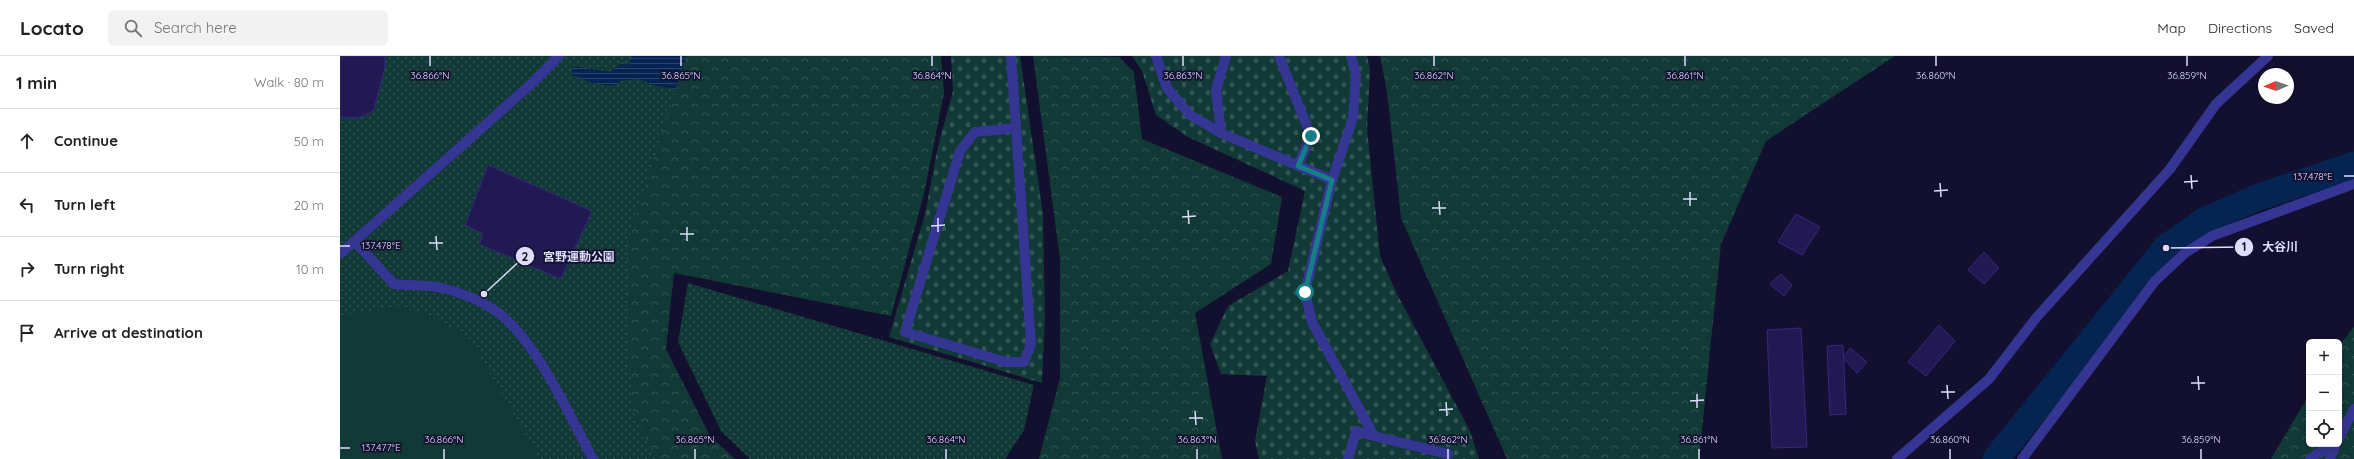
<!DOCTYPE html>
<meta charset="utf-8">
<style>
:root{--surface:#fff;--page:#f2f2f2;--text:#202124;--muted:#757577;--line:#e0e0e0}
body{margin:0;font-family:Quicksand,"Noto Sans JP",sans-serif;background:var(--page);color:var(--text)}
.controls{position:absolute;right:12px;bottom:12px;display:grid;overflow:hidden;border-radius:6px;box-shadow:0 2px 10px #0003}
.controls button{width:36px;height:36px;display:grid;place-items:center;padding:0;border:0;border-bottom:1px solid var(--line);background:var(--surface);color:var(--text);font:20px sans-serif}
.compass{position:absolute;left:1918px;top:12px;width:36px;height:36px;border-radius:50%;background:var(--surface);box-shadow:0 2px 10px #0003;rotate:268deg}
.stop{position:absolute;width:12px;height:12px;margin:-9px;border:3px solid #167e87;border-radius:50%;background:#fff}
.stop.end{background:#167e87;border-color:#fff;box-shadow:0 1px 4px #0008}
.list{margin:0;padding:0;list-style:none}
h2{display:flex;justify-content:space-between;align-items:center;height:52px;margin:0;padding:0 16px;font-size:17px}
h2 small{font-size:13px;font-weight:400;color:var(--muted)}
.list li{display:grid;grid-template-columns:26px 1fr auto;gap:12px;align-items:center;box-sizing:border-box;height:64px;padding:0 16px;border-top:1px solid var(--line)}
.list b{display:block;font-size:15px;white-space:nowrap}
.list em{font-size:13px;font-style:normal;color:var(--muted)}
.icon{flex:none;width:22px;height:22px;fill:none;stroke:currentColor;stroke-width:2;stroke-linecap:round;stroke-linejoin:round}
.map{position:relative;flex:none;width:2014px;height:403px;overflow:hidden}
header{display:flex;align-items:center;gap:24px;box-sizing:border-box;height:56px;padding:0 20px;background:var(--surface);border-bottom:1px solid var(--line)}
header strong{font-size:19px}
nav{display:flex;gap:22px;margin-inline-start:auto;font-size:14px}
.search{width:280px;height:36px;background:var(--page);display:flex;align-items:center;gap:10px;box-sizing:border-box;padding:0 14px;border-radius:6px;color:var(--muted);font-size:15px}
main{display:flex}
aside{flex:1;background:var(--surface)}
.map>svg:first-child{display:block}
.green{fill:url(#green-dots)}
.forest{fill:url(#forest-crowns)}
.cemetery{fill:url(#cemetery-stones)}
.pitch{fill:#113a37}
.water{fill:url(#water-rules)}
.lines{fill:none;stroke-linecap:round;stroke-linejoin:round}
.river{stroke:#052452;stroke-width:27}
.building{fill:#221952;stroke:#362881}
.minor{stroke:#353593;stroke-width:10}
.tertiary{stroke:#353593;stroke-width:10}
.route{stroke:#167e87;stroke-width:5}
.ticks{fill:none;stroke:#dfddff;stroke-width:1.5}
.ticks-label{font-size:10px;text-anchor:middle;fill:#dfddff;stroke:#130f2f;stroke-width:3.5;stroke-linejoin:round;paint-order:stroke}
.leader{fill:none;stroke:#dfddff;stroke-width:1.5}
.callout-dot{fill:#dfddff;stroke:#130f2f;stroke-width:1.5}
.mark-label{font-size:12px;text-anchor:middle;font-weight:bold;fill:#111}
.callout-label{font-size:12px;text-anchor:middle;font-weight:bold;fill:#dfddff;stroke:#130f2f;stroke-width:3.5;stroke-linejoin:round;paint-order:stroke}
</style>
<header>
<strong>Locato</strong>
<div class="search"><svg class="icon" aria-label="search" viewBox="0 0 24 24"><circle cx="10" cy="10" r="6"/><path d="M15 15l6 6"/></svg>Search here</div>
<nav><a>Map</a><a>Directions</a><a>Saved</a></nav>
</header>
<main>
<aside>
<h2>1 min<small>Walk · 80 m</small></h2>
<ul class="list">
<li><svg class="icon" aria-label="ahead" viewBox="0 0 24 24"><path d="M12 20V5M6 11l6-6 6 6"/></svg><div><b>Continue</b></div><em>50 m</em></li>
<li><svg class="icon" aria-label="left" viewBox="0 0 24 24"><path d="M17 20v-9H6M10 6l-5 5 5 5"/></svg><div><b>Turn left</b></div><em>20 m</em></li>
<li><svg class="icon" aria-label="right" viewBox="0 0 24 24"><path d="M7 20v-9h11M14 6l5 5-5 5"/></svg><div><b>Turn right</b></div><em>10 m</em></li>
<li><svg class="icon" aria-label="arrive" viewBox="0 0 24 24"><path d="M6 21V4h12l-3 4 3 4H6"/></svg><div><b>Arrive at destination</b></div></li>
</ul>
</aside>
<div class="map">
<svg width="2014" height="403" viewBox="0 0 2014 403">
<defs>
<pattern id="green-dots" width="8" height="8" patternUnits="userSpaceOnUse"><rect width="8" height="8" fill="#113a37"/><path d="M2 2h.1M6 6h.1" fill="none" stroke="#335655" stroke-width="1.8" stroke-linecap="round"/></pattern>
<pattern id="forest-crowns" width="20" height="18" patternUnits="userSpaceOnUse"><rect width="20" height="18" fill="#113a37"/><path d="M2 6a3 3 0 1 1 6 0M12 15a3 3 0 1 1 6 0" fill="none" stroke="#335655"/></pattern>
<pattern id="cemetery-stones" width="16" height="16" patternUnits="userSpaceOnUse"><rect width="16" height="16" fill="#113a37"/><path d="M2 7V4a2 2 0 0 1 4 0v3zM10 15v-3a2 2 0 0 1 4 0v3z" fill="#335655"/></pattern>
<pattern id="water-rules" width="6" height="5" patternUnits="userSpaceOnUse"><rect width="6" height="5" fill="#052452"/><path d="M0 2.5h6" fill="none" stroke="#29436c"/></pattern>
</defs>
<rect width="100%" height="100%" fill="#130f2f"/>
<g class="green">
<polygon points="0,0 346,0 321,82 327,403 0,403"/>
<polygon points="348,227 694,329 684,374 665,403 410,403 381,375 338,286"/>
</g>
<g class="forest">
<polygon points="346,0 601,0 604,37 584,138 551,260 334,217 326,293 370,380 395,403 315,403 292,352 288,289 287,187"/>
<polygon points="693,0 779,1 794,16 802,83 942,141 931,208 855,257 882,403 699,403 720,322 720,203"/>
<polygon points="1040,0 1555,0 1426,85 1381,188 1359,403 1167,403 1061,162 1047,36"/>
<polygon points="2014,271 2014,403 1931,403 1969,339 1969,388 1999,388 1999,290"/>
</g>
<g class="cemetery">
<polygon points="611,0 680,0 703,158 705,261 702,327 549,281 585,158 598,90 613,35"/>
<polygon points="792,0 1027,0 1030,14 1027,73 1040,200 1057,238 1130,375 1139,403 919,403 915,385 927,320 881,318 870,288 888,250 948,215 965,135 848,81 816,59 802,15"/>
</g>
<polygon class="pitch" points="58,250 92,260 129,282 200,403 0,403 0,260"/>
<polygon class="water" points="291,0 346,0 336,33 316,30 299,23 284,24 272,30 252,27 232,19 233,10 270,16 282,7 290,9"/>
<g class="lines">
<polyline class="river" points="1656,403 1826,192 1864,165 1916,142 2014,109"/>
</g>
<g class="building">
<polygon points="0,0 45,0 45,11 34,54 22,61 5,62 0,60"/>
<polygon points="148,109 252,155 221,223 139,188 143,178 125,169"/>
<polygon points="1456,158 1480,171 1462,199 1438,186"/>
<polygon points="1644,196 1659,212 1644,228 1628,214"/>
<polygon points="1441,218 1452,229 1444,240 1430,228"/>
<polygon points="1599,269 1615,285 1586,320 1568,306"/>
<polygon points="1461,272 1467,391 1432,392 1427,274"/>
<polygon points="1503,289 1506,358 1490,359 1487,290"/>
<polygon points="1510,292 1527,306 1517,317 1503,302"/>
</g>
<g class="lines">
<g class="minor">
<polyline points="671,0 691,288 684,306 666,306 565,276 620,95 635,76 676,72"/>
<polyline points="816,0 827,32 850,59 881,77 992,124"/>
<polyline points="939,0 971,80 958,109"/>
<polyline points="1011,0 1016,19 1013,62 992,124 965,236 972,266 1034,380 1108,398"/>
<polyline points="881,77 876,34 886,0"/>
<path d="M15,186l39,42c17,2 36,0 52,5 16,4 33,11 47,20 42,27 76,106 100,150"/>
<polyline points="1999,382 2014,353"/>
<polyline points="1008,403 1016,375 1034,380"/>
<polyline points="1557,403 1649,323 1696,262 1830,113 1876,48 1928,0"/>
<polyline points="1682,403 1815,225 1845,197 1872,180 2014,128"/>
<polyline points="1970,403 1992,388"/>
<polyline points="1990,403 1996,388"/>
</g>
<polyline class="tertiary" points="0,198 191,28 219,0"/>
</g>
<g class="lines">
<polyline class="route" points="965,236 992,124 958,110 971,80"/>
</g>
<path class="ticks" d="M90,0v10M341,0v10M592,0v10M843,0v10M1094,0v10M1345,0v10M1596,0v10M1847,0v10M1851,119l1,14M2004,120h10M1844,126l14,-1M1600,127l1,14M1594,135l14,-1M1350,136v14M1343,143h14M1099,145l1,14M1092,152h14M848,154l1,14M842,161l14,-1M598,162v14M591,170l14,-1M347,171v14M340,178h14M96,180l1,14M89,187h14M0,190h10M1858,320l1,14M1851,327h14M1607,329l1,14M1601,336h14M1357,338v14M1350,345l14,-1M1106,346l1,14M1099,354l14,-1M855,355l1,14M849,362h14M0,392h10M104,393v10M355,393v10M606,393v10M857,393v10M1108,393v10M1359,393v10M1610,393v10M1861,393v10"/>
<g class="ticks-label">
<text x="90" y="23">36.866°N</text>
<text x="341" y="23">36.865°N</text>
<text x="592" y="23">36.864°N</text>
<text x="843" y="23">36.863°N</text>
<text x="1094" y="23">36.862°N</text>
<text x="1345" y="23">36.861°N</text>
<text x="1596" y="23">36.860°N</text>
<text x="1847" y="23">36.859°N</text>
<text x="1973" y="124">137.478°E</text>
<text x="41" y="193">137.478°E</text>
<text x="104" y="387">36.866°N</text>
<text x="355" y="387">36.865°N</text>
<text x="606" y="387">36.864°N</text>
<text x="857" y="387">36.863°N</text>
<text x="1108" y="387">36.862°N</text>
<text x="1359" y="387">36.861°N</text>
<text x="1610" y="387">36.860°N</text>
<text x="1861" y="387">36.859°N</text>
<text x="41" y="395">137.477°E</text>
</g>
<path class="leader" d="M1826 192L1904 191M144 238L185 200"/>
<g class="callout-dot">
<circle cx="1826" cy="192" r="4"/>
<circle cx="144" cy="238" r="4"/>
<circle cx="1904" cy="191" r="10"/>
<circle cx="185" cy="200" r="10"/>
</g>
<g class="mark-label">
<text x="1904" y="195">1</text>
<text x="185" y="205">2</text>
</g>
<g class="callout-label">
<text x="1940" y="195">大谷川</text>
<text x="239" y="205">宮野運動公園</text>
</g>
</svg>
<div class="controls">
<button>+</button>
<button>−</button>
<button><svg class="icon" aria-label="locate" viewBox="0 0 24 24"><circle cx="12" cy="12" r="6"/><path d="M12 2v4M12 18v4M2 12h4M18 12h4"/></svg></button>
</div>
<svg class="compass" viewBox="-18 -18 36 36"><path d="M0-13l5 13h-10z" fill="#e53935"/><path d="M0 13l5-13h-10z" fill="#757577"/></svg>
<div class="stop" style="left:965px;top:236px"></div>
<div class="stop end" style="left:971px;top:80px"></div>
</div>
</main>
